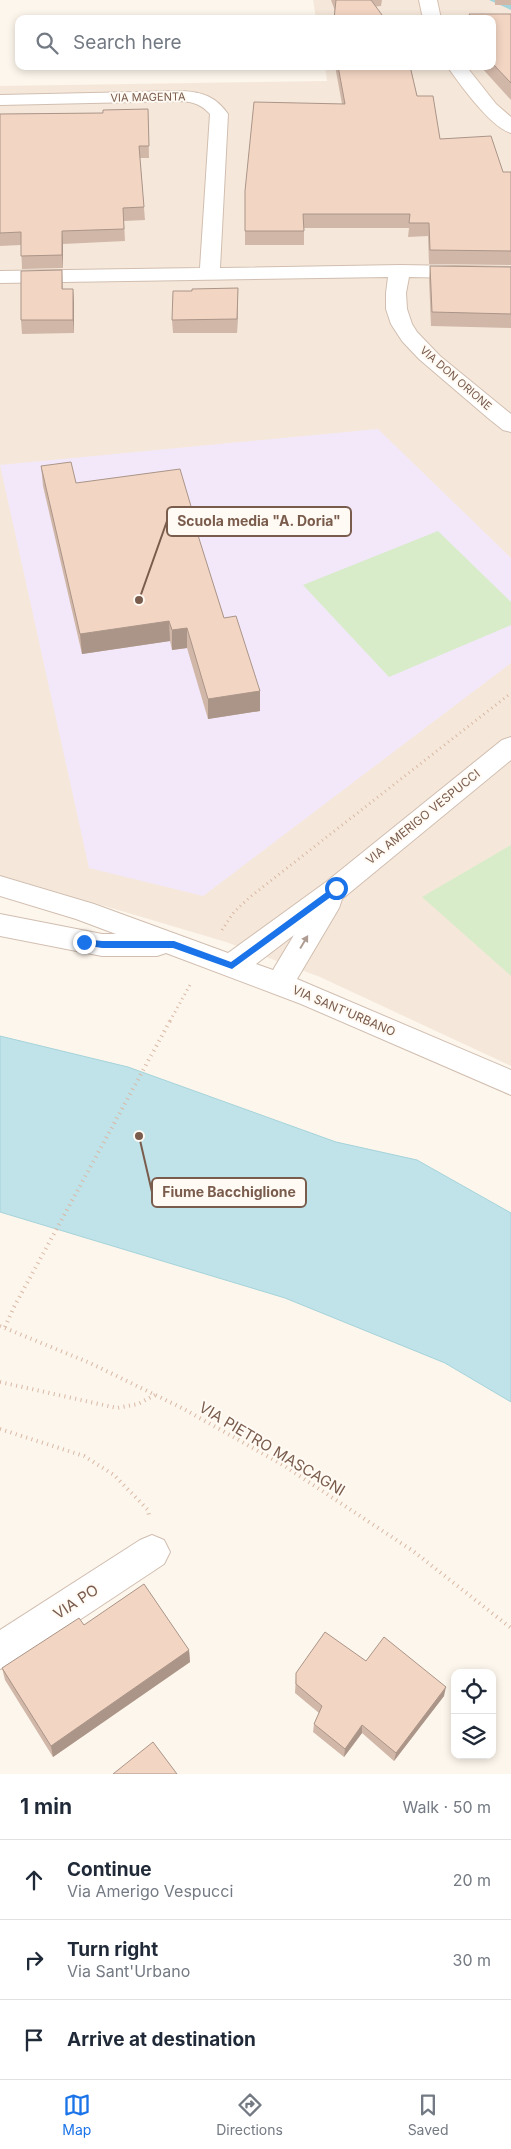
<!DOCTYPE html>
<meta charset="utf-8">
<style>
:root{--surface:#fff;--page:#f6f6f7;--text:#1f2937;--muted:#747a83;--line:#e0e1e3;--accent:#1a73e8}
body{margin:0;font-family:Inter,sans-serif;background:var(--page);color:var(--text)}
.controls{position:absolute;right:15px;bottom:15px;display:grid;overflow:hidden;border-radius:10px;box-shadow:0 2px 8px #0003}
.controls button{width:45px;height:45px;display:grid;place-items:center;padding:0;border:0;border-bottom:1px solid var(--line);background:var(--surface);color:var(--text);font:25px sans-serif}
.stop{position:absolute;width:15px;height:15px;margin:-11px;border:4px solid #1a73e8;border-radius:50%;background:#fff}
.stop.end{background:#1a73e8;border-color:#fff;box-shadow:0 1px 5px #0008}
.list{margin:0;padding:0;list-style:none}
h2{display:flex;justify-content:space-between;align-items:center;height:65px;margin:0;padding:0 20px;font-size:21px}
h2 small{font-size:16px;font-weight:400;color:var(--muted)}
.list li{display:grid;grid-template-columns:32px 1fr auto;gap:15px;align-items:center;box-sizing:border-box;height:80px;padding:0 20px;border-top:1px solid var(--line)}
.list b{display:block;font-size:19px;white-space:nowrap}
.list p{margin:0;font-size:16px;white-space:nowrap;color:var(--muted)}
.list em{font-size:16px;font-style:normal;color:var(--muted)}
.icon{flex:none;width:28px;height:28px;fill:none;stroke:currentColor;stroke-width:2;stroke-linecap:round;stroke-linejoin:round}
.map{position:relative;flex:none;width:511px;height:1774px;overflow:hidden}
.search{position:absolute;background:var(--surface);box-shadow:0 2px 8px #0003;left:15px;right:15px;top:15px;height:55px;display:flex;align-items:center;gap:12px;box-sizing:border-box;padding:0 18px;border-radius:10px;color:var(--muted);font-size:19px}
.sheet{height:305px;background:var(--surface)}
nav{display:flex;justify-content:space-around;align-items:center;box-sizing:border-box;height:70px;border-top:1px solid var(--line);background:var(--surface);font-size:14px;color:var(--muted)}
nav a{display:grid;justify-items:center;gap:2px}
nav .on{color:var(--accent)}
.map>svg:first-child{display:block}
.residential{fill:#f5e8da}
.education{fill:#f3e8fa}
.green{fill:#d8ecc9}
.water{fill:#bfe3e8;stroke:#a5d3da}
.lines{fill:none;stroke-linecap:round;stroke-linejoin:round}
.stream{fill:#a5d3da;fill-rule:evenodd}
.street-casing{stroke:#d1beb0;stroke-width:2}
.secondary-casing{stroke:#d6c0b0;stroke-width:2}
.path-far1{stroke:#d9b8a5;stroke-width:3;stroke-dasharray:1 4;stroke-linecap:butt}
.path{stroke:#d9b8a5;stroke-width:4;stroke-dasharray:1 4.5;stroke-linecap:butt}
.street{fill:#fff;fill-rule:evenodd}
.secondary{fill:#fff;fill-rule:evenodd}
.wall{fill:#d1b7a8}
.shaded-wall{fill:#aa9588}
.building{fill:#f3d5c3;stroke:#aa9588}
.oneway{fill:#af9d94}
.route{fill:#1a73e8}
.labels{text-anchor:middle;stroke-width:4;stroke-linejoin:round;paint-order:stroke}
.far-street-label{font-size:11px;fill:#7a5c4d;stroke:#fffaf3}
.street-label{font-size:12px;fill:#7a5c4d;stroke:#fffaf3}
.near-street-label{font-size:15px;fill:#7a5c4d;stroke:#fffaf3}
.leader{fill:none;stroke:#7a5c4d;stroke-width:2}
.callout-dot{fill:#7a5c4d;stroke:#fffaf3;stroke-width:2}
.callout{fill:#fffaf3;stroke:#7a5c4d;stroke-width:2}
.callout-label{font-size:14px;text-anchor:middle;font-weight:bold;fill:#7a5c4d}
</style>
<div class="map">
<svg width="511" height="1774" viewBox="0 0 511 1774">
<rect width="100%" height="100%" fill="#fdf6ec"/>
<polygon class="residential" points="313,0 511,0 511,1066 320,977 226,942 0,875 0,86 327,81 325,66 492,66 492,19 316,19"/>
<polygon class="education" points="378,429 511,558 511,663 203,896 89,868 0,465"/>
<g class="green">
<polygon points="438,531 511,602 511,625 389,677 303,585"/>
<polygon points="511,845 511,976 422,897"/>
</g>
<polygon class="water" points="0,1036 128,1067 336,1142 417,1160 511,1213 511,1402 445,1363 285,1298 0,1212"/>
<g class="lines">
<polygon class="stream" points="489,0 498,0 511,5 511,10"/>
<defs>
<g id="street">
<path d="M182,91c21,1 34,6 46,23l-8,154 181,-3 110,2v12l-102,-2 -3,16 1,16 5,15 5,8 23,24 71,58v18l-8,-2 -15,-12 -69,-59 -17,-18 -11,-17 -5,-15v-16l2,-16 -388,6v-12l200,-3 10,-154c-8,-9 -16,-12 -28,-13l-182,4v-10z"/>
<path d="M511,737v23l-169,139 -3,9 -42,71 214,91v25l-210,-91 -135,-51 -9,3h-55l-102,-20v-22l102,20h14l-40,-15 -76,-23v-20l94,28 134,49 98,-71 176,-142zM294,935l-21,35 -17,-6z"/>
<polygon points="152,1535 164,1540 170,1552 164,1564 13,1664 0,1669 0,1630 140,1540"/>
</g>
<g id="secondary">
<polygon points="419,0 437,0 441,19 423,19"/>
<path d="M447,66h19l30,38 15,13v16c-21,-6 -51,-49 -64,-67z"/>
</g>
</defs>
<use href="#street" class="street-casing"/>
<use href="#secondary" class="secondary-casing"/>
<g class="path-far1">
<polyline points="222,930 234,912 250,897 511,693"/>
<polyline points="170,1021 191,983"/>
</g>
<g class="path">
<polyline points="0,1326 90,1363 182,1408 283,1465 413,1551 511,1628"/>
<polyline points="5,1327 14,1307 171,1019"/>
<polyline points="0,1382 117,1408 138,1404 155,1395"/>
<polyline points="0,1429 84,1456 114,1475 148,1510 149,1516"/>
</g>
<use href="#street" class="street"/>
<use href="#secondary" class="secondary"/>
</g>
<g class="wall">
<polygon points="331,0 382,0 381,6 335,11"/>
<rect x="495" y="0" width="16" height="5"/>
<polygon points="469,14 511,14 511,100 480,66 492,66 492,19 469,19"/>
<polygon points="335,66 410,66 417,96 440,139 503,172 511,172 511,265 429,264 428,236 408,237 409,228 304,228 304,245 245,245 245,191 342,104"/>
<polygon points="148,109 149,158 140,158 145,220 124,221 125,241 63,244 63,268 22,269 21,245 0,246 0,114 103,113"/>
<polygon points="430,266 511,267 511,328 431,326 429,279"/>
<polygon points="62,270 63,289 73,289 74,303 74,333 22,334 21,320"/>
<polygon points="238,288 237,333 173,333 172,320 192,291"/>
<polygon points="41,466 76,483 193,520 224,618 260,691 260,711 208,719 187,648 172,650 170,641 82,654 43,486"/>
<polygon points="84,1625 189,1650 190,1662 53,1757 5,1680 2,1668"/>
<polygon points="366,1661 444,1696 394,1761 362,1733 344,1757 313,1732 314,1724 319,1713 295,1693 296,1673"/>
</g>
<g class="shaded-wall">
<polygon points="62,231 63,244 63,268 62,255"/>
<polygon points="238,288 238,302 237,333 237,319"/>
<polygon points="73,289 74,303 74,333 73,320"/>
<polygon points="169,621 170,641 82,654 80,634"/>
<polygon points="187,628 187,648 172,650 172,630"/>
<polygon points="260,691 260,711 208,719 208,699"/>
<polygon points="189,1650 190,1662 53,1757 51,1746"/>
<polygon points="446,1687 444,1696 394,1761 396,1753"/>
<polygon points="362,1725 362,1733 344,1757 345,1749"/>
</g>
<g class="building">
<polygon points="336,0 371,0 385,19 334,19"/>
<polygon points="469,14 511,14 511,83 492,63 492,19 471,19"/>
<polygon points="338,66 410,66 417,96 433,96 440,139 491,136 503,172 511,172 511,251 430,250 429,223 409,223 410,214 303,214 304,231 245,231 245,191 254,102 345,104"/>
<polygon points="148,109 149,146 139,146 144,207 123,208 124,229 62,231 62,255 21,256 21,232 0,233 0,114 103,113 103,110"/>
<polygon points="430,266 511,267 511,314 432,312"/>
<polygon points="62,270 62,289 73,289 73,320 21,320 21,271"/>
<polygon points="238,288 237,319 172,320 173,291 192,291 192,289"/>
<polygon points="71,462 76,483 180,469 193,513 191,513 224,618 236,616 260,691 208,699 187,628 172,630 169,621 80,634 41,466"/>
<polygon points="144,1584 189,1650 51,1746 2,1668 79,1618 84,1625"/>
<polygon points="325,1632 366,1661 384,1637 446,1687 396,1753 362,1725 345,1749 314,1724 322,1706 296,1684 296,1673"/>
<polygon points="153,1742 177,1774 113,1774"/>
</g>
<defs><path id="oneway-solid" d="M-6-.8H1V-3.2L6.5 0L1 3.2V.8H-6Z" transform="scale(1.25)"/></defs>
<use class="oneway" href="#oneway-solid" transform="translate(304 942) rotate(-59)"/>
<polygon class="route" points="336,885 339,886 339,891 232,969 173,948 102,948 84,945 80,942 84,939 102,941 174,941 231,962"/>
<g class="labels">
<g class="far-street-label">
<text transform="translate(148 97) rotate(-1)" y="4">VIA MAGENTA</text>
<text transform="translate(456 378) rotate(41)" y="4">VIA DON ORIONE</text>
</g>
<g class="street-label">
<text transform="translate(423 817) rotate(-39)" y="4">VIA AMERIGO VESPUCCI</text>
<text transform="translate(344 1011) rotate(23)" y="4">VIA SANT'URBANO</text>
</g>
<g class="near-street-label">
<text transform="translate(272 1449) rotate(31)" y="5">VIA PIETRO MASCAGNI</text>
<text transform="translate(76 1602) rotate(-33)" y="5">VIA PO</text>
</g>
</g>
<path class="leader" d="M139 600L167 521M139 1136L152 1192"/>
<g class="callout-dot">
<circle cx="139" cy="600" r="5"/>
<circle cx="139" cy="1136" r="5"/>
</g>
<g class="callout">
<rect x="167" y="507" width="184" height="29" rx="5"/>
<rect x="152" y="1178" width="154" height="29" rx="5"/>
</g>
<g class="callout-label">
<text x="259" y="526">Scuola media "A. Doria"</text>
<text x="229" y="1197">Fiume Bacchiglione</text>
</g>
</svg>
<div class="controls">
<button><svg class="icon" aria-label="locate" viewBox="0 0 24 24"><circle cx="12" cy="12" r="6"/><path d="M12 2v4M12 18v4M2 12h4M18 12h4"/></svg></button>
<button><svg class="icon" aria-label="layers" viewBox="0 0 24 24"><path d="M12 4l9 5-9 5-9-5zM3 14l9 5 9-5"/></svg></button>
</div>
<div class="stop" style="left:336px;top:888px"></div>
<div class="stop end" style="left:84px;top:942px"></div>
<div class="search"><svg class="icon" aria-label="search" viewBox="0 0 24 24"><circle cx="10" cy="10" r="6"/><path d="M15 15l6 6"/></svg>Search here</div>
</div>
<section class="sheet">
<h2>1 min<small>Walk · 50 m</small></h2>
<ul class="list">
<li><svg class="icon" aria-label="ahead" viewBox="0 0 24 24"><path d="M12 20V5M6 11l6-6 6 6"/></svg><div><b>Continue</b><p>Via Amerigo Vespucci</p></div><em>20 m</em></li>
<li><svg class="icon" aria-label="right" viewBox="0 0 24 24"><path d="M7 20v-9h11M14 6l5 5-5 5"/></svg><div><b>Turn right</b><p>Via Sant'Urbano</p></div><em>30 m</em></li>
<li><svg class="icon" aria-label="arrive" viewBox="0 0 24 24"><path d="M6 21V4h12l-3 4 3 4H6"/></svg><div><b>Arrive at destination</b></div></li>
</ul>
</section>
<nav>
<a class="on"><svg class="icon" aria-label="map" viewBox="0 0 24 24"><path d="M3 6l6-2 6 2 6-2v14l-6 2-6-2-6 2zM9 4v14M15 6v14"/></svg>Map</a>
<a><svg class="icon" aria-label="directions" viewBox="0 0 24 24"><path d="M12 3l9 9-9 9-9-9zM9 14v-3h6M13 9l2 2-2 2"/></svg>Directions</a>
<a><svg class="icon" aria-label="saved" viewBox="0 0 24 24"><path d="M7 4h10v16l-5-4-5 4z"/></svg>Saved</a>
</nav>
